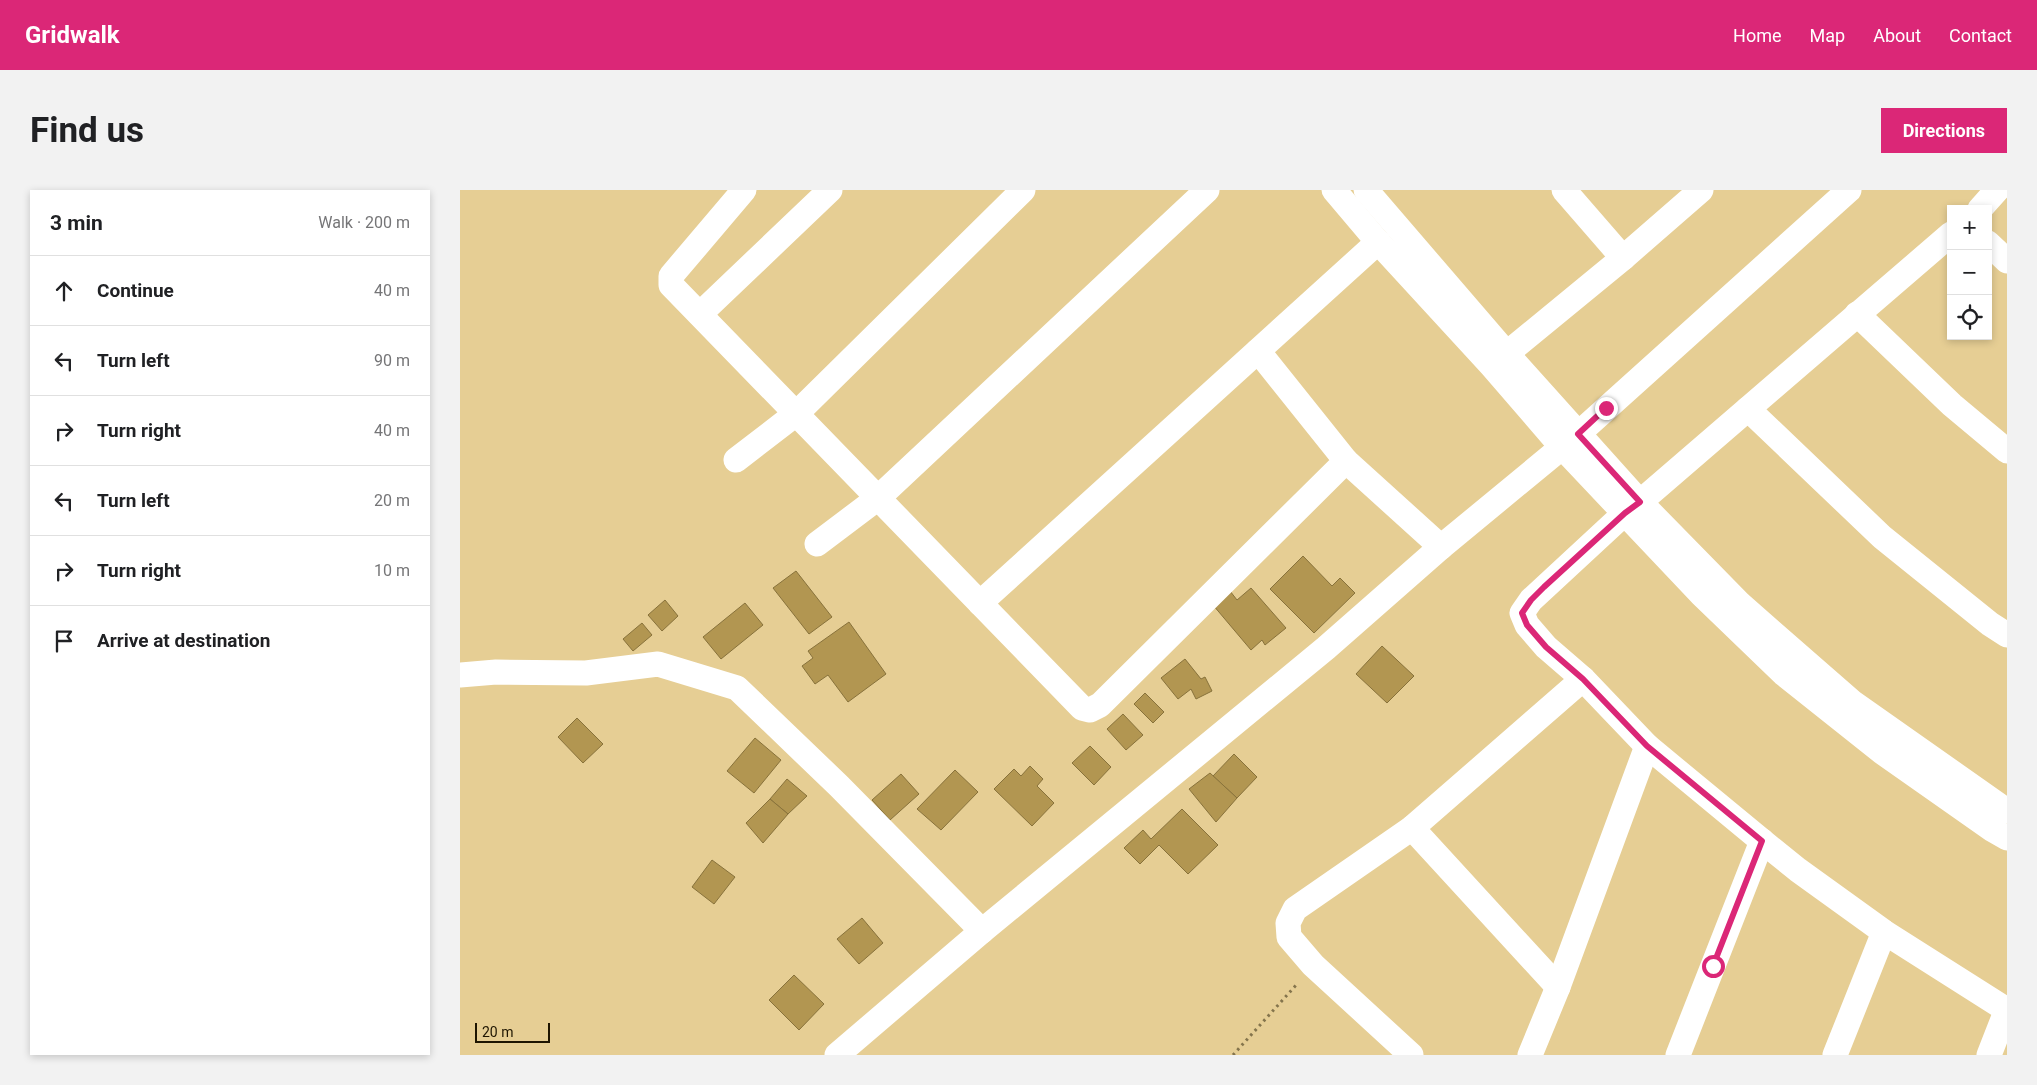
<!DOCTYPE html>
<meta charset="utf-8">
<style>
:root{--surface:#fff;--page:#f2f2f2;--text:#202124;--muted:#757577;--line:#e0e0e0;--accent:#db2777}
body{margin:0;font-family:Roboto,sans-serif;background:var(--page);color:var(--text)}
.controls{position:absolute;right:15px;top:15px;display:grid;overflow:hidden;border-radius:0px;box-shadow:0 2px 8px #0003}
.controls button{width:45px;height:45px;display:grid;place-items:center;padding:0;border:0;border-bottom:1px solid var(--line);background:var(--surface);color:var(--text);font:25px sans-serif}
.scale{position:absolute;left:15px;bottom:12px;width:75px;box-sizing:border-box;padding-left:5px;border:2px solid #1e1501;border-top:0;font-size:14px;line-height:18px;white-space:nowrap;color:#1e1501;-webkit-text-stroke:4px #e6ce94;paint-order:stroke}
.stop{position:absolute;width:15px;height:15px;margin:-11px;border:4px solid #db2777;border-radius:50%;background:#fff}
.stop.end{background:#db2777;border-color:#fff;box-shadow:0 1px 5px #0008}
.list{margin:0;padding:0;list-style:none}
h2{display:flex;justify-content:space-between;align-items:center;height:65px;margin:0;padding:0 20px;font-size:21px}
h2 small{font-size:16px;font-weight:400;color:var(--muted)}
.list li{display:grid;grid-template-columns:32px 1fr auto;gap:15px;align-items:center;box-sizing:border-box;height:70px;padding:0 20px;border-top:1px solid var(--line)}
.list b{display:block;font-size:19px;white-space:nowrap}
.list em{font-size:16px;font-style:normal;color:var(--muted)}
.icon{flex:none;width:28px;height:28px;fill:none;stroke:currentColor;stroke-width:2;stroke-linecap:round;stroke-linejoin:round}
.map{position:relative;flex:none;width:1547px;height:865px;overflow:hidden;border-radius:0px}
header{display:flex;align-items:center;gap:30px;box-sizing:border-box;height:70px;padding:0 25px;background:var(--accent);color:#fff}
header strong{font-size:24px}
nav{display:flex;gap:28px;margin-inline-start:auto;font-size:18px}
.intro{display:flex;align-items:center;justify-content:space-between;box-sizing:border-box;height:120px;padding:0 30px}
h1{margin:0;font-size:35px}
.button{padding:12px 22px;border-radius:0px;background:var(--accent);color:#fff;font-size:18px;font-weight:700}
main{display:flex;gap:30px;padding:0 30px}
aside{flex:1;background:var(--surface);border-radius:0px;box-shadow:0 2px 8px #0003}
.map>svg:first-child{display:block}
.building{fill:#b29651;stroke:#88723b}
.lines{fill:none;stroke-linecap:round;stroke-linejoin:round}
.path{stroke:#84744c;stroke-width:3;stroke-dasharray:2.5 4;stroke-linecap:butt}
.street{stroke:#fff;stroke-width:25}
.route{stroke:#db2777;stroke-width:6}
</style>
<header>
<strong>Gridwalk</strong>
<nav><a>Home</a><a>Map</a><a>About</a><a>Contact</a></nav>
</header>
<div class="intro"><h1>Find us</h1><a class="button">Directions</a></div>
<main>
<aside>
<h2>3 min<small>Walk · 200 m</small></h2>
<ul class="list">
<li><svg class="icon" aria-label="ahead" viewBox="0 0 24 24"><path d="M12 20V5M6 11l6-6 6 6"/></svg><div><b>Continue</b></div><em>40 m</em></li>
<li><svg class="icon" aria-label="left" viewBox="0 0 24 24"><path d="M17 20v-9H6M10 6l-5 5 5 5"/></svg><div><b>Turn left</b></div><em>90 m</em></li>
<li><svg class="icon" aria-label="right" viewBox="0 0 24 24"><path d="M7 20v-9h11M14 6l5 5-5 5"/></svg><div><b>Turn right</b></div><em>40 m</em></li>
<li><svg class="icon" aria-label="left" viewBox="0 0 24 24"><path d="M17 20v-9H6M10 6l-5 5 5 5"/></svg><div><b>Turn left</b></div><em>20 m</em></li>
<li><svg class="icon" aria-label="right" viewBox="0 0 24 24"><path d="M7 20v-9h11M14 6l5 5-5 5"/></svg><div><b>Turn right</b></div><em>10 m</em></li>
<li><svg class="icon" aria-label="arrive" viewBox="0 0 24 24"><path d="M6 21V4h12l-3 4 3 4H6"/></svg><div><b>Arrive at destination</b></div></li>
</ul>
</aside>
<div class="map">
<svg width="1547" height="865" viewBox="0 0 1547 865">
<rect width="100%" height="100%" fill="#e6ce94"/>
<g class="building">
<polygon points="843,366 872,396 880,388 895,403 854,443 810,399"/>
<polygon points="336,381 372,427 349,444 313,398"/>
<polygon points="791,398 826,438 805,455 802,450 791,460 753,415 770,401 777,410"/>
<polygon points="205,410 218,426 202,441 188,425"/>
<polygon points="285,413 303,435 261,469 243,447"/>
<polygon points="389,432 426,484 388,512 368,485 355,494 342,476 353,468 348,461"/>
<polygon points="182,433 192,445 173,461 163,449"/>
<polygon points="922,456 954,486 927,513 896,484"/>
<polygon points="725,469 741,489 745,487 752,501 736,509 731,499 718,509 701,488"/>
<polygon points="685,503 704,522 693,533 674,514"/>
<polygon points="663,524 683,545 666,560 647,539"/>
<polygon points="117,528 143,554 123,573 98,547"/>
<polygon points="295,548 321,570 294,603 267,581"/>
<polygon points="630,556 651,577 634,595 612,573"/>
<polygon points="774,564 797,587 777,608 753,586"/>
<polygon points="570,576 583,589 577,596 594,613 572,636 534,599 554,579 561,586"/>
<polygon points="495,580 518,602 481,640 457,619"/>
<polygon points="750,583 777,608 756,632 729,599"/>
<polygon points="441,584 459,604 430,630 412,610"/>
<polygon points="327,589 347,606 328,624 310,609"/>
<polygon points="310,609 328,624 303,653 286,633"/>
<polygon points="722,619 758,655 728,684 699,655 680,674 664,658 683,640 691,649"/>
<polygon points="252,670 275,687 254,714 232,697"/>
<polygon points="402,728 423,753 399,774 377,749"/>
<polygon points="334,785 364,814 339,840 309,810"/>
</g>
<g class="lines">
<polyline class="path" points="773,865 838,793"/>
<g class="street">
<polyline points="284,0 211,86 211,95 622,518 630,520 640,515 886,271 798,161"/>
<polyline points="874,0 918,52 1032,176 1101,256 1241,404 1324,484 1422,562 1533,640 1547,648"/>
<polyline points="906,0 1047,164 1180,312 1280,414 1392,512 1547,621"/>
<polyline points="1104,0 1163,68"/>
<polyline points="1520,19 1537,0"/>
<polyline points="1491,44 1180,312 1165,323 1071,410 1062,423 1067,435 1086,457 1123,489 1187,556 1302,651 1338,680 1424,742 1547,820"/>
<polyline points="1528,53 1547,71"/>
<polyline points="240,124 370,0"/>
<polyline points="1397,124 1492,215 1547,261"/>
<polyline points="1034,174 1163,68 1241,0"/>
<polyline points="1288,219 1422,347 1530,434 1547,445"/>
<polyline points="276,270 337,223 563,0"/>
<polyline points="886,271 981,357"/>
<polyline points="357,354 418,308 747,0"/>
<polyline points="520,413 918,52"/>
<polyline points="0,485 36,482 126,483 198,474 277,498 379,596 522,741"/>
<polyline points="952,638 1098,797"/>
<polyline points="377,865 522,741 866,458 981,357 1118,244 1389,0"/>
<polyline points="951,865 853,775 829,747 828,733 835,719 952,638 1123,489"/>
<polyline points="1070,865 1098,797 1187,556"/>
<polyline points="1218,865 1302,651"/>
<polyline points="1375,865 1424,742"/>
<polyline points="1529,865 1547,819"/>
</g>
</g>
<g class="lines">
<polyline class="route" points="1146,218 1118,244 1180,312 1165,323 1084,397 1071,410 1062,423 1067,435 1086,457 1123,489 1187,556 1302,651 1253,776"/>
</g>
</svg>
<div class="controls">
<button>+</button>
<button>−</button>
<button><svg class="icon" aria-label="locate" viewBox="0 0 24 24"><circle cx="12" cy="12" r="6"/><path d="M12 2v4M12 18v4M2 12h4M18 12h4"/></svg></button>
</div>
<div class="scale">20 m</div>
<div class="stop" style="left:1253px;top:776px"></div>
<div class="stop end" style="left:1146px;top:218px"></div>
</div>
</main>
